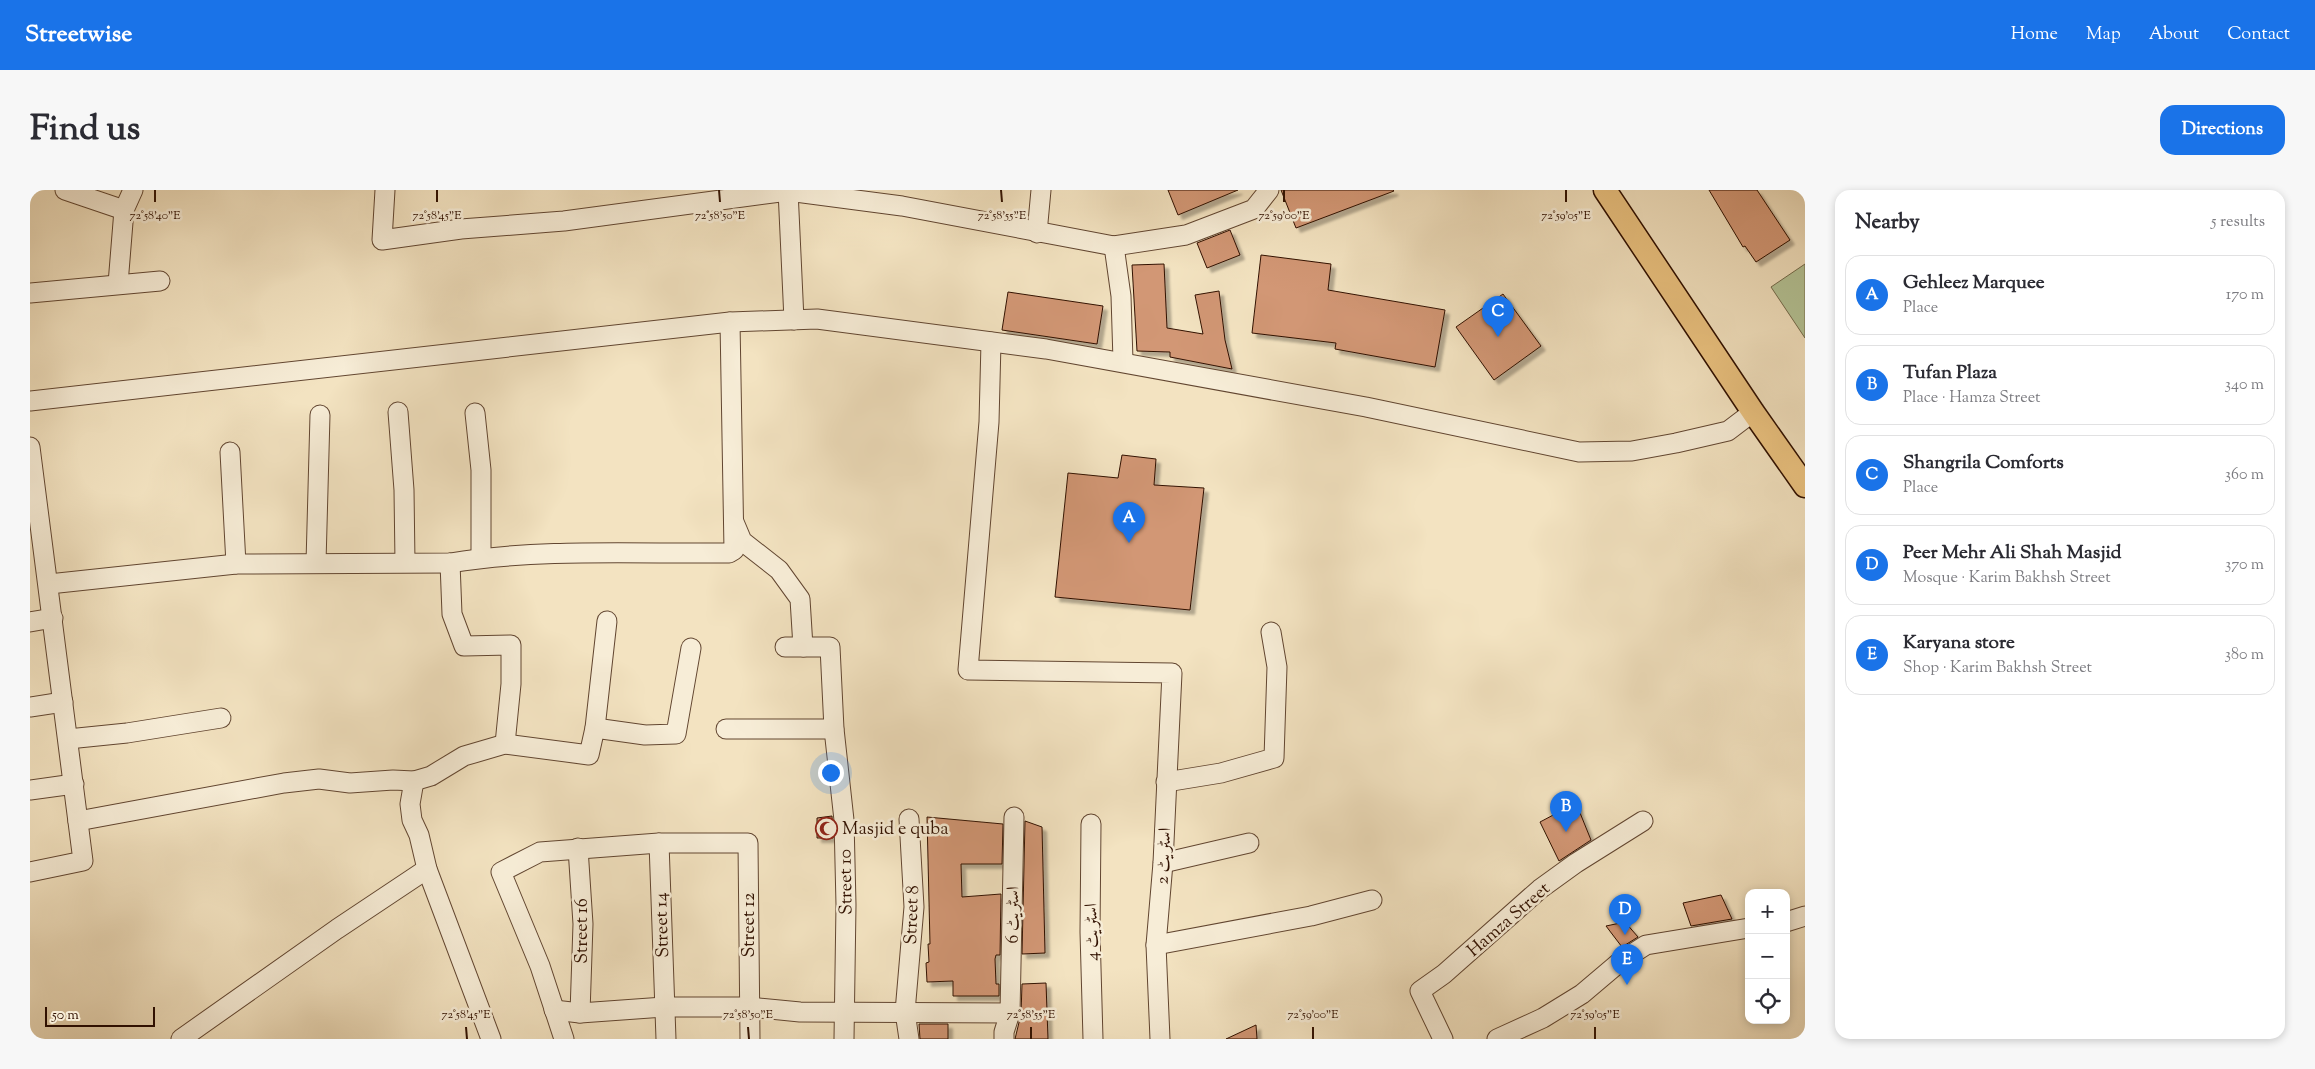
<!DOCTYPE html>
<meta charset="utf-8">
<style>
:root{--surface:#fff;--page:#f7f7f7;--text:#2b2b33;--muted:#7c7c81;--line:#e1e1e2;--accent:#1a73e8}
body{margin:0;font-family:"Sorts Mill Goudy",Amiri,serif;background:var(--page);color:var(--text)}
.controls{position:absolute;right:15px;bottom:15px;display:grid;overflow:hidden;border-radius:10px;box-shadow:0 2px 8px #0003}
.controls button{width:45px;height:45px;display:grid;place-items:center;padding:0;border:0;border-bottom:1px solid var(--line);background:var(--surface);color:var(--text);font:25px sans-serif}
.scale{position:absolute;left:15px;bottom:12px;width:110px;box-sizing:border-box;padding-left:5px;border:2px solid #311101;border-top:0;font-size:14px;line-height:18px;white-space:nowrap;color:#311101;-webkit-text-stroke:4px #f7edd7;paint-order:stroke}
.you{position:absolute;left:800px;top:582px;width:18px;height:18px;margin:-12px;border:4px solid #fff;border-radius:50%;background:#1a73e8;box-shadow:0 0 0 8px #1a73e833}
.badge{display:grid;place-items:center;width:32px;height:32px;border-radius:50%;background:var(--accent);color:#fff;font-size:16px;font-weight:700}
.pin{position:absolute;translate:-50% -41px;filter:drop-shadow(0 1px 2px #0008)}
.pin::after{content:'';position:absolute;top:26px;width:18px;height:15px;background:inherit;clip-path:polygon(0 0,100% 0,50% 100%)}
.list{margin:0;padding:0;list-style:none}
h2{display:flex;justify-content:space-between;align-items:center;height:65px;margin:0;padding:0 20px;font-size:21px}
h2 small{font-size:16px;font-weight:400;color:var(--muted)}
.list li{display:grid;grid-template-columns:32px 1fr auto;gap:15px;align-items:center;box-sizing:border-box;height:80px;margin:0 10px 10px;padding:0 10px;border:1px solid var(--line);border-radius:15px}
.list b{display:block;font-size:19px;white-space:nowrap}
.list p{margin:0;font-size:16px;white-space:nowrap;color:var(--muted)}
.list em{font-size:16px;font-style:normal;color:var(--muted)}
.icon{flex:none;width:28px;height:28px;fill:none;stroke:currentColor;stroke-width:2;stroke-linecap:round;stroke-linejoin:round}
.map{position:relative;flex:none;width:1775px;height:849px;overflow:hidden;border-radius:15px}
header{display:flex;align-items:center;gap:30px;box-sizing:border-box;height:70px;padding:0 25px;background:var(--accent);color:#fff}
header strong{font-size:24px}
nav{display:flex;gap:28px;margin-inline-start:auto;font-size:18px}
.intro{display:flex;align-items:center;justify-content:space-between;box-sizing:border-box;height:120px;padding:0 30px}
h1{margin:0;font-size:35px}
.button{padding:12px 22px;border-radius:15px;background:var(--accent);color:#fff;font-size:18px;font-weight:700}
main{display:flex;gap:30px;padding:0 30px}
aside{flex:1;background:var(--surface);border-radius:15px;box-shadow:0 2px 8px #0003}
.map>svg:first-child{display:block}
.green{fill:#b5c598;stroke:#736b4c}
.building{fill:#d29774;stroke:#311101;filter:url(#shadow)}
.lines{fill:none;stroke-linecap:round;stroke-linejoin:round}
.minor-casing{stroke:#624631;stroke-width:21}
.major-casing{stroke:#311101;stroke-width:25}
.minor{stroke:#f7edd7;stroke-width:19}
.major{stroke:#eac280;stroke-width:22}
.ticks{fill:none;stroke:#311101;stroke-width:2}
.labels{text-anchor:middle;stroke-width:5;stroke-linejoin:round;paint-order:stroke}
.poi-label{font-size:18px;fill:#311101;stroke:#f7edd7;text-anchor:start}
.street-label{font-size:18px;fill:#311101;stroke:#f7edd7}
.ticks-label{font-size:12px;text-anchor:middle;fill:#311101;stroke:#f7edd7;stroke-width:5;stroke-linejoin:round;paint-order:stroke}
</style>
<header>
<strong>Streetwise</strong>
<nav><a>Home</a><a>Map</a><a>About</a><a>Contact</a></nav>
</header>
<div class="intro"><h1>Find us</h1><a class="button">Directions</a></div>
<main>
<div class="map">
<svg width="1775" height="849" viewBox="0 0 1775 849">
<defs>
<filter id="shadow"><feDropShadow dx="4.5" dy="4.5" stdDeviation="1" flood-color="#0004"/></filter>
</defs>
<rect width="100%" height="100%" fill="#f3e3c1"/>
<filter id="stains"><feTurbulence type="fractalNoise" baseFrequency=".004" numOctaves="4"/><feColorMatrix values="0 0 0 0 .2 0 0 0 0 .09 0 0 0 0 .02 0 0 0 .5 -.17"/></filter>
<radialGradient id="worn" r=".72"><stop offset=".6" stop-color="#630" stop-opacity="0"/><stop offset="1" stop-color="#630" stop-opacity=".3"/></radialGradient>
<polygon class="green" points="1775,74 1775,148 1741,97"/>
<g class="building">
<polygon points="1138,0 1208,0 1148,25"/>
<polygon points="1251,0 1363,0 1364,1 1266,38"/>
<polygon points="1679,0 1727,0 1760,50 1726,72 1715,56 1713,57"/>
<polygon points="1200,40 1210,65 1177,78 1167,53"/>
<polygon points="1231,65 1301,74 1298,100 1415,120 1405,177 1305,159 1306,153 1222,143"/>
<polygon points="1134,74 1137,138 1173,144 1165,105 1189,101 1195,150 1202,179 1140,167 1140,162 1107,161 1102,75"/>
<polygon points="978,102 1073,116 1067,154 972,140"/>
<polygon points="1473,104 1511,156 1464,190 1426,137"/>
<polygon points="1092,265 1126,269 1124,295 1174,298 1160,420 1025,407 1038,283 1088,288"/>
<polygon points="1546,613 1561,650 1529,671 1510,632"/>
<polygon points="802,626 803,648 787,648 787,628"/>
<polygon points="897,627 973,634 972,674 931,674 932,707 971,704 970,765 966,765 965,769 966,794 969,794 969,806 923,806 923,791 897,792 896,773 899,772 898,754 900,754"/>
<polygon points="995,631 1012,637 1015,763 992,764"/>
<polygon points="1691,705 1702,729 1661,736 1653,713"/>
<polygon points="1595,732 1608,747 1592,757 1576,736"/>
<polygon points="1016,793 1018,849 985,849 991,824 992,794"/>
<polygon points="889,834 918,834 918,849 890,849"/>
<polygon points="1226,835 1227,849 1196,849"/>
</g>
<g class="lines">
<defs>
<g id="minor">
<polyline points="35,0 94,20"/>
<polyline points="355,0 352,50 431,39 534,31 758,1 872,16 1084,56 1156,45 1224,19 1239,0"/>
<polyline points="758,0 764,130"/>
<polyline points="1007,43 1011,0"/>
<polyline points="1084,56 1091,106 1093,171"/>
<polyline points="88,94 94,20 103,0"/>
<polyline points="0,103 130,91"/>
<polyline points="961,152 959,232 938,480 1142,483 1133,673 1126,755 1130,849"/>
<polyline points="0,211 700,132 787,129 1016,159 1336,217 1549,262 1602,261 1646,253 1698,241 1723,222"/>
<polyline points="368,222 374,300 375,372"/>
<polyline points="445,223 451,280 451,368"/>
<polyline points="0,257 53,671 0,682"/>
<polyline points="200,262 206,374"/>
<polyline points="704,332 712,351 749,380 770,409 773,457"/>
<polyline points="286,373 290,225"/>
<polyline points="420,373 422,424 434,456 481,455 481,494 475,554"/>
<path d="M19,394l187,-20 214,-1c91,-15 187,-9 279,-10l5,-3 -4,-228"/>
<polyline points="0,432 23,428"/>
<polyline points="755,457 800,457 804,539 814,630 816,715 814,849"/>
<polyline points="0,517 33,512"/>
<polyline points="565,538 577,431"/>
<polyline points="696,539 804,539"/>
<polyline points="38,549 97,543 191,528"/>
<polyline points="384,591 401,586 434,566 475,554 559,565 565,538 615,545 646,544 661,458"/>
<polyline points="1136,592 1191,583 1244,568 1247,477 1241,442"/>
<polyline points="0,600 44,594"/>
<polyline points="879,629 884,717 875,822 879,849"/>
<polyline points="48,631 254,593 289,589 320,593 363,590 384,591 380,614 382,630 389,645 397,679 461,849"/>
<polyline points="1061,634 1060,742 1063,849"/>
<polyline points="629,653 636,849"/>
<polyline points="548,658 553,734 550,823"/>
<polyline points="1133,673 1219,653"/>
<polyline points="1756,732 1775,726"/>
<polyline points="1126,755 1281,726 1342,710"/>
<polyline points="524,820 550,823 634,817 719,817 770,822 980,823"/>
<polyline points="151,849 307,739 397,679"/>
<polyline points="534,849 510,776 471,682 510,662 629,653 718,653 720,849"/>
<polyline points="974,849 974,842 980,823 984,627"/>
<polyline points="1413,849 1390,801 1414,784 1510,699 1546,673 1613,631"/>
<polyline points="1467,849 1513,828 1552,804 1591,771 1616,755 1719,738"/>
</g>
<polyline id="major" points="1575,0 1723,222 1775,296"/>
</defs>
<use href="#minor" class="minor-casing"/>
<use href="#major" class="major-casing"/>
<use href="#minor" class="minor"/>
<use href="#major" class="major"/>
</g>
<path class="ticks" d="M125,0v12M407,0v12M689,0l1,12M971,0l1,12M1254,0v12M1536,0v12M436,837l1,12M718,837l1,12M1001,837v12M1283,837v12M1565,837v12"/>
<defs>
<symbol id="mosque-ring" viewBox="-11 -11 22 22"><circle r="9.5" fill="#f7edd7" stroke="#8f2418" stroke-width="1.5"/><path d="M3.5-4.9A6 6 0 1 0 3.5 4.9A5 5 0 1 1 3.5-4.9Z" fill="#8f2418"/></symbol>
</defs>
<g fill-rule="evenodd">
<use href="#mosque-ring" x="784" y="626" width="25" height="25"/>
</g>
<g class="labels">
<g class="poi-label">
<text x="812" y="644">Masjid e quba</text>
</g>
<g class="street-label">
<text transform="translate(1133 666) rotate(-87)" y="6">اسٹریٹ 2</text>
<text transform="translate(815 692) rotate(-91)" y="6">Street 10</text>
<text transform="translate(881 725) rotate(-88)" y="6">Street 8</text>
<text transform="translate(982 725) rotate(-89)" y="6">اسٹریٹ 6</text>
<text transform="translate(1478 729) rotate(-41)" y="6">Hamza Street</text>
<text transform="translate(631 735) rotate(-92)" y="6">Street 14</text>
<text transform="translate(718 735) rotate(-90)" y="6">Street 12</text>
<text transform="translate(551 741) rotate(-90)" y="6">Street 16</text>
<text transform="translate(1061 742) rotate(-91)" y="6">اسٹریٹ 4</text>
</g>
</g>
<g class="ticks-label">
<text x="125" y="29">72°58'40"E</text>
<text x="407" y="29">72°58'45"E</text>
<text x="690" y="29">72°58'50"E</text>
<text x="972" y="29">72°58'55"E</text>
<text x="1254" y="29">72°59'00"E</text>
<text x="1536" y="29">72°59'05"E</text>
<text x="436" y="828">72°58'45"E</text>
<text x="718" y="828">72°58'50"E</text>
<text x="1001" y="828">72°58'55"E</text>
<text x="1283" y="828">72°59'00"E</text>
<text x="1565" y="828">72°59'05"E</text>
</g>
<rect width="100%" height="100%" filter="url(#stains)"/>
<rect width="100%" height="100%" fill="url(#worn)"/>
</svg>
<div class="controls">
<button>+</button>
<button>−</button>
<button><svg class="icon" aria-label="locate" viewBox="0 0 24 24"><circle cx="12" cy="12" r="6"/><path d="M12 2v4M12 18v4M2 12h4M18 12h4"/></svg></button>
</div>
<div class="scale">50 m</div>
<div class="you"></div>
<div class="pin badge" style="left:1099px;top:353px">A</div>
<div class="pin badge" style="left:1536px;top:642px">B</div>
<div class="pin badge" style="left:1468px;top:147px">C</div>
<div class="pin badge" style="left:1595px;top:745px">D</div>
<div class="pin badge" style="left:1597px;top:795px">E</div>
</div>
<aside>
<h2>Nearby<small>5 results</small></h2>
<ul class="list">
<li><span class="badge">A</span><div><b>Gehleez Marquee</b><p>Place</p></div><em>170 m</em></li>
<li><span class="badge">B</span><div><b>Tufan Plaza</b><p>Place · Hamza Street</p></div><em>340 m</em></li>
<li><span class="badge">C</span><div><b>Shangrila Comforts</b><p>Place</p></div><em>360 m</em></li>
<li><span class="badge">D</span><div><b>Peer Mehr Ali Shah Masjid</b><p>Mosque · Karim Bakhsh Street</p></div><em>370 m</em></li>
<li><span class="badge">E</span><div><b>Karyana store</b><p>Shop · Karim Bakhsh Street</p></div><em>380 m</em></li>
</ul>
</aside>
</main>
